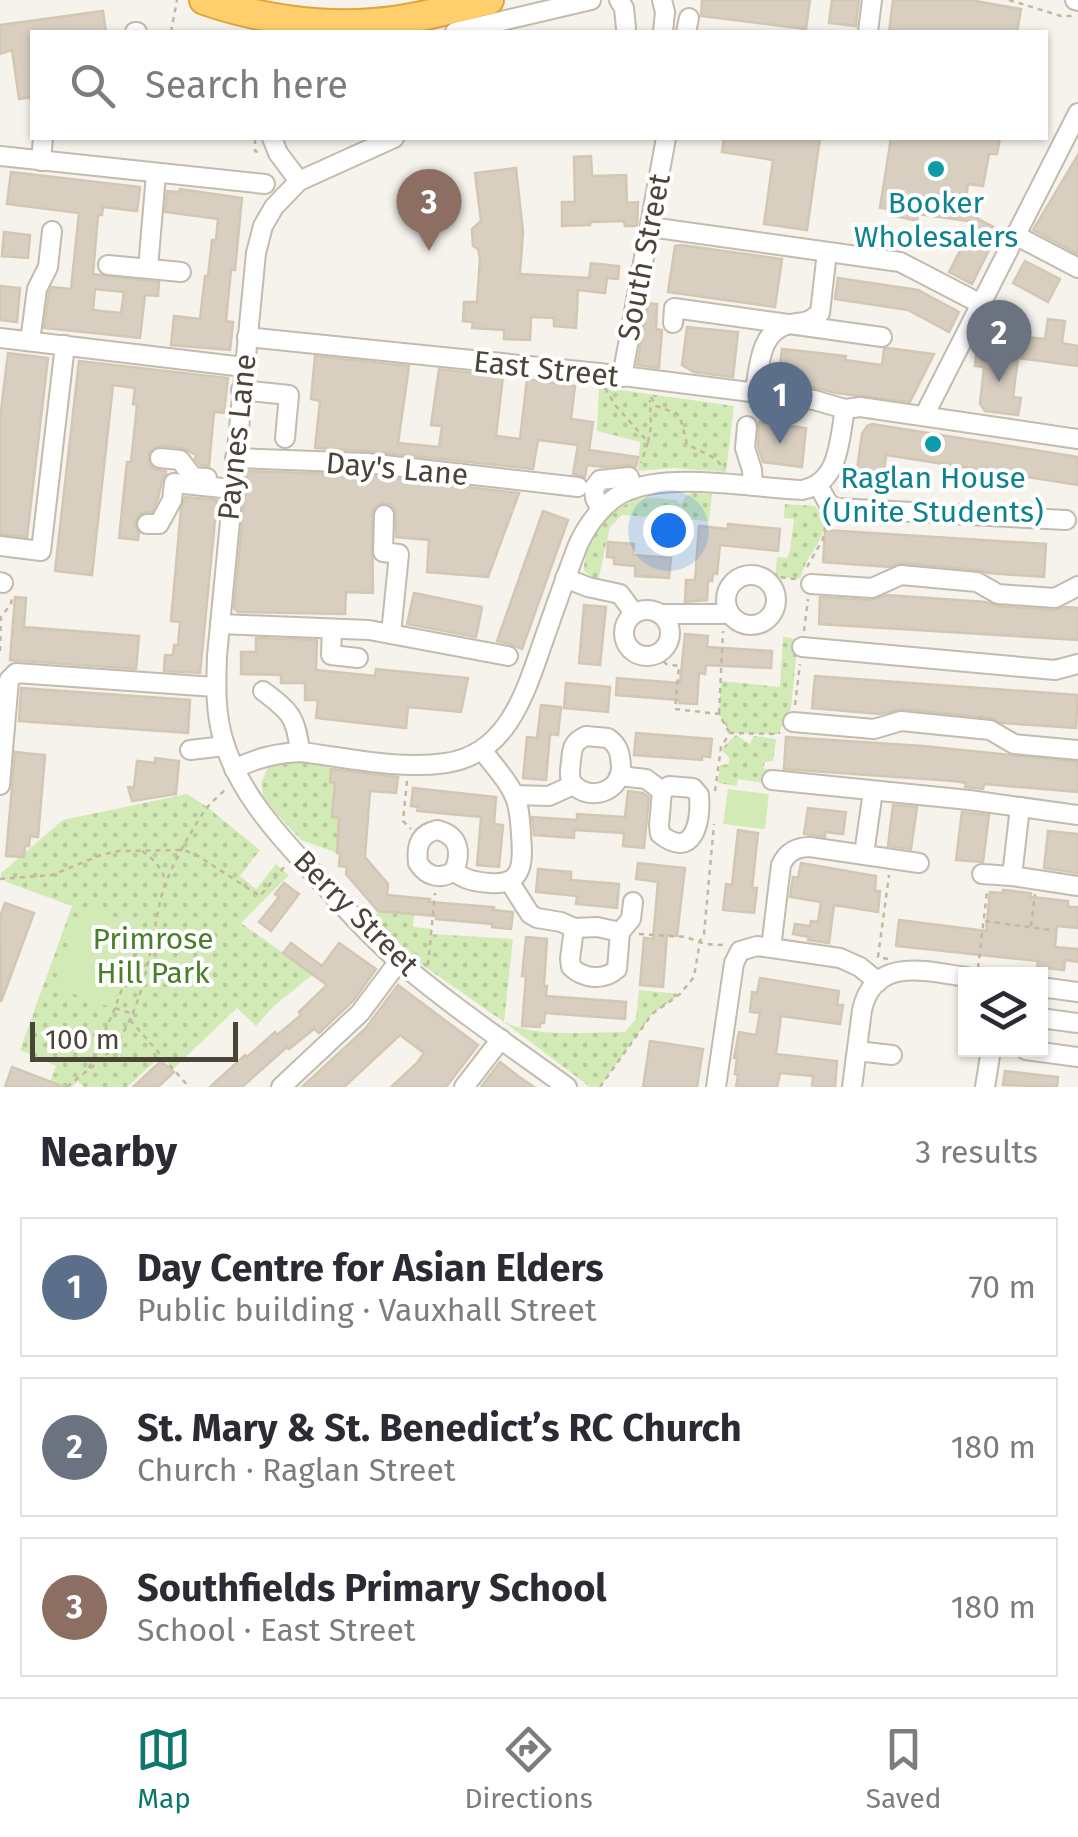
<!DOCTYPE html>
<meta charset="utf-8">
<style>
:root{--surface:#fff;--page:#f7f7f7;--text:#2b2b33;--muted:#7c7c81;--line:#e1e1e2;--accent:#0f766e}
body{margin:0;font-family:"Fira Sans",sans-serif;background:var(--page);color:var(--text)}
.controls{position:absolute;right:30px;bottom:30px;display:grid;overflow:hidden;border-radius:0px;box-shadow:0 2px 8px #0004}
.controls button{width:90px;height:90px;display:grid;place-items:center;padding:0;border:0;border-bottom:2px solid var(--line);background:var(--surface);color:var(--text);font:50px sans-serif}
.scale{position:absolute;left:30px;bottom:25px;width:208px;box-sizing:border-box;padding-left:10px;border:5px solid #4b4439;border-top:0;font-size:28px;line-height:35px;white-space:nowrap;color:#4b4439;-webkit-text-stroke:8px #fff;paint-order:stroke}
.you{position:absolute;left:668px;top:530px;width:35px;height:35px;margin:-25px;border:8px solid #fff;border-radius:50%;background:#1a73e8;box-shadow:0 0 0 15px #1a73e833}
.badge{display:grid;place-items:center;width:65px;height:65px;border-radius:50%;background:var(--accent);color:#fff;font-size:32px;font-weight:700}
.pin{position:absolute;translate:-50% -82px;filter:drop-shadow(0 2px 5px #0008)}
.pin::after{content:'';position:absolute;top:52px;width:35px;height:30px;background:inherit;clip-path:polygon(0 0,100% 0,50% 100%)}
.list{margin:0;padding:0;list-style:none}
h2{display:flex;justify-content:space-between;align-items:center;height:130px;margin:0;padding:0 40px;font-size:42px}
h2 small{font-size:32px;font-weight:400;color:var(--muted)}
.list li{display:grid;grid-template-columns:65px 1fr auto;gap:30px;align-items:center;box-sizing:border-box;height:140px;margin:0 20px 20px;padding:0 20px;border:2px solid var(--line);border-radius:0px}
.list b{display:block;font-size:38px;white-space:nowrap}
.list p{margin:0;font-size:32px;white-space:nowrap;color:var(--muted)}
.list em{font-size:32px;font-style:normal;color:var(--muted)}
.icon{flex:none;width:55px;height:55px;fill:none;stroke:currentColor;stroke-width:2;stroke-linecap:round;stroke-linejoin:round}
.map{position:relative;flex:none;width:1078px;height:1087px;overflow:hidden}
.search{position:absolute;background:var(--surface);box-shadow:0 2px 8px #0004;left:30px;right:30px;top:30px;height:110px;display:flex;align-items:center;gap:25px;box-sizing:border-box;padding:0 35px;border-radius:0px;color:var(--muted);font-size:38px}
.sheet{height:610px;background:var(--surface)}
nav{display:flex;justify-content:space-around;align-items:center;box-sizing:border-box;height:140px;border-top:2px solid var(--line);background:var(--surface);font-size:28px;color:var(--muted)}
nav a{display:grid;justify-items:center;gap:5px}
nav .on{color:var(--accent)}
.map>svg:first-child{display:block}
.green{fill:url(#green-dots)}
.pitch{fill:#d2eab5}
.building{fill:#d8cfc1;stroke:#d3c7b4;stroke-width:2.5;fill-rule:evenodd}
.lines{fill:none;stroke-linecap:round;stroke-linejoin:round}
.minor-casing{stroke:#c2bbae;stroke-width:22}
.highway-casing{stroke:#e0a43c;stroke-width:32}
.path{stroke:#c4b79f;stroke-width:2.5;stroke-dasharray:5 5;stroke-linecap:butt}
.minor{stroke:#fff;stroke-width:18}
.highway{stroke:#ffcf6e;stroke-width:28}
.culture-dot{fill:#0f9aa8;stroke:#fff;stroke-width:4}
.labels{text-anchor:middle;stroke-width:8;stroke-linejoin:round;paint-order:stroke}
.culture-label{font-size:30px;fill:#0d838f;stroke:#fff}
.street-label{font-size:30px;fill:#4b4439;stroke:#fff}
.park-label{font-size:30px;fill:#4a7f2a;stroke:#fff}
</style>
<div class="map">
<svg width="1078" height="1087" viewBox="0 0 1078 1087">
<defs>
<pattern id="green-dots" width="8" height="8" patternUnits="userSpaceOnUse" patternTransform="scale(2.5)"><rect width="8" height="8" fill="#d2eab5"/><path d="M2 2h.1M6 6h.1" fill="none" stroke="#b6ca9c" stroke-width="1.8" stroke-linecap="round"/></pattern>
</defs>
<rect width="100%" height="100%" fill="#f6f3ec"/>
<g class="green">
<polygon points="599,387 734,406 726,472 673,468 638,471 640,442 597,431"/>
<path d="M691,493l21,1 -3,27 -87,-6 -12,12 -12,54 -14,-10c-1,-29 25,-61 51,-71 14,-4 28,-1 42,0l4,5 4,-8z"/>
<path d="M785,504l30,2c23,29 -8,43 -14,71l-3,2 -23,-2 2,-20 10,1 3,-7 4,-32 -10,-1z"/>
<polygon points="783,637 792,638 797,647 791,708 778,734 730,733 719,714 721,681 780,687"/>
<polygon points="736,735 750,744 754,736 776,739 773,761 765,762 763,768 770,770 769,784 738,779 737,786 718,783 720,765 729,764 729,758 722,750 724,746"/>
<polygon points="289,760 331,768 330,782 335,783 332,817 339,818 337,853 301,840 264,800 261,784 267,769 273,764"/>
<polygon points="187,794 207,807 260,850 240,876 256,889 276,864 289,875 241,923 313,974 273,1007 256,1026 237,1008 173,1069 161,1056 127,1087 84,1087 78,1081 72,1087 48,1087 56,1066 20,1050 72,906 9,883 1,879 1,873 63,820"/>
<path d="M378,911l36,3 -1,13 19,2v5l81,5 -9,83c37,16 81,10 121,10l11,-13 3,-29 41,4 -28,20 -52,73h-10l-86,-65 -90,-63 -39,-41z"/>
</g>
<g class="pitch">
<polygon points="728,789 769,794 765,829 723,824"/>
<polygon points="83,908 141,930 112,1008 53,986"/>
</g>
<g class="building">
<polygon points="702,0 810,0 806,29 701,16"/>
<polygon points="832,0 859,0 856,26 829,23"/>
<polygon points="893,0 970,0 1021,9 1017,32 889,32"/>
<polygon points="103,11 106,32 32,32 32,97 19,99 12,50 0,54 0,25"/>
<polygon points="724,138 820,138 807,230 764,224 773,160 722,152"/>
<polygon points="891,138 1000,138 997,154 989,154 983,186 968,184 964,211 999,230 972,284 949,272 975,222 918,214 917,221 891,215 891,209 880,208"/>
<polygon points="1078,155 1078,254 1033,230"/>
<polygon points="591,156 592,176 626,175 627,203 638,202 637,226 625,226 624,221 590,222 590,225 562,226 562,202 575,202 574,157"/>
<polygon points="516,168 523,232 520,274 589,278 591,263 619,266 618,279 607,278 605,293 578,290 576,328 554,326 554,318 531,317 530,340 504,339 504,330 472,328 473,322 463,321 464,302 477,302 480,258 478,249 473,246 472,229 481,221 475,173"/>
<path d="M11,172l129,15 -3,24 -34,-4 -1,8h-4l-5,59 66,8 -1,14 -13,-1 -5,43 -96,-10 5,-35 3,-6 19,2 8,-76 -72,-9zM95,289l29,3 -3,21 -28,-3z"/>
<polygon points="180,189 242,198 235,270 231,270 226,321 233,322 230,350 171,345 174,316 200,319 205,276 208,276 212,240 216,240 218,219 165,212 167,191 179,192"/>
<polygon points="4,232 30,235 28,258 2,256"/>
<polygon points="681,245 782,259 775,307 668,292 675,246"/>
<polygon points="1025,261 1060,279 1048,302 1013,283"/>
<polygon points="838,278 918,290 959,312 949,332 908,310 835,299"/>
<polygon points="0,286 20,288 17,322 0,320"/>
<polygon points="648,303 657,304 656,329 662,330 659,368 637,365"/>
<polygon points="1048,319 1065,321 1062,343 1078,346 1078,366 1018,358 1013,397 1021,398 1018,415 985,411 980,404 984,367 975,366 977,341 982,348 985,323 1016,327 1011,358 1027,337 1045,339"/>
<polygon points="687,327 738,332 733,377 694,372 682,365"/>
<polygon points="887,348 934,354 910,402 836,393 816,388 778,383 782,349 846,356 845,360 882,365 884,349"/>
<polygon points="8,353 48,358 27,537 0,534 0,419"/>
<polygon points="315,356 409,366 398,443 439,447 442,426 431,425 439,369 503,376 496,436 520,439 527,379 575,386 571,419 593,422 589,450 638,457 636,467 629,465 602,467 587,465 585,477 573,474 578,445 538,440 533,469 368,451 315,448 320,401 311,399"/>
<polygon points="79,361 228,378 224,413 214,412 209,466 200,465 195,459 196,455 182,448 160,446 149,452 149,464 154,469 166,471 166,474 162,481 158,499 152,512 142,513 136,519 135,525 139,533 138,540 119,538 127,462 131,462 137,405 133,404 135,388 113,385 92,575 55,571"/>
<polygon points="759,422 806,428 802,467 763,462 758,447"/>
<polygon points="872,424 1078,457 1078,485 886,455 883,481 856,477 862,434 867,426"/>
<polygon points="247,471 366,475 519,493 488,577 427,572 429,540 396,537 395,510 390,504 383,503 374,508 372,515 373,593 346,592 345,614 238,612 234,608"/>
<polygon points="185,497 217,500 200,673 164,671 165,655 173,655 174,645 178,645 180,622 171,621 181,509"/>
<polygon points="543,511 568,520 522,649 511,644 497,641"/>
<polygon points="728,524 780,529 778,551 720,545 717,574 713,573 712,581 708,581 707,600 685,602 686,580 695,580 699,526 728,529"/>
<polygon points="825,530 1046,544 1044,577 988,573 978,570 902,563 889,567 823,562"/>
<polygon points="608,542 634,544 633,555 671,558 669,578 635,576 635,566 614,564 614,558 607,557"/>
<polygon points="414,593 482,607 476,637 407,624"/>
<polygon points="887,595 986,602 997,606 1054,610 1065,607 1078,608 1078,640 819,624 820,597 871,600"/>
<polygon points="15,597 26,598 24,627 139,636 136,669 10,660"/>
<polygon points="584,605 606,607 600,665 579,663"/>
<polygon points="685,634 708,636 707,647 772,651 771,668 706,665 705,674 699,673 697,704 679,703 679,700 616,695 617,678 680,683"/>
<polygon points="256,638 317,640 316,670 375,676 376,669 468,678 461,712 408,707 406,728 316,718 318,700 305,700 305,683 281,683 281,675 241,674 241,652 256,652"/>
<polygon points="815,676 1078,695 1076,728 1002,723 991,718 902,709 880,714 812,708"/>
<polygon points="566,683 610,687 608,712 564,708"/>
<polygon points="21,688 190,700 188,733 19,721"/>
<polygon points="541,705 561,707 558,735 550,734 546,780 523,778 527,737 537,738"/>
<polygon points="636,733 712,739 710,757 702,756 702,760 634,755"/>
<polygon points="786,737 923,746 1078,762 1078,792 984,784 983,789 965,787 966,783 953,781 784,769"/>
<polygon points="15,752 45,755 38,837 30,836 29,846 25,846 24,857 6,856"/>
<polygon points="155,758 179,761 176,794 132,801 128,787 134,787 137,761 155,763"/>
<polygon points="331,769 398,777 396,793 370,791 365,857 388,884 387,895 430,899 429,902 494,907 493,910 513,912 511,929 492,927 492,924 436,919 436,916 378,911 346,874 347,867 339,866 340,853 337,853 339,818 332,817 335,783 330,782"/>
<polygon points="413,788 496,797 494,824 503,825 499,867 477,865 481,817 417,811 418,807 411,806"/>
<polygon points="628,791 643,793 649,797 644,848 623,846 624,833 574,830 574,838 534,835 532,817 577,820 577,814 625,817"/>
<polygon points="893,805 917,807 911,849 888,846"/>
<polygon points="808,808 846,812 843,834 825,832 825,837 804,834"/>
<polygon points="962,812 989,815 983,862 956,860"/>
<polygon points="738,830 758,833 752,888 757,888 754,913 723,910 726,884 732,885"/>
<polygon points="1048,831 1078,834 1078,873 1044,868"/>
<polygon points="638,863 685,868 677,936 667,935 663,987 640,985 644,938 653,939 658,882 636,879"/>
<polygon points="801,863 876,876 875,891 880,891 878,912 834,905 829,943 808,940 809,937 793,934 795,924 810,926 811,921 818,922 821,902 790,897 793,877 798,878"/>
<polygon points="538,869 571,872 571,880 619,884 617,908 576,904 577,896 536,892"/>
<polygon points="284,883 299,894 271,931 259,922 279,897 275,894"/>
<polygon points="1003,890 1031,893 1031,897 1068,901 1068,907 1078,907 1078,928 1057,926 1055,947 1078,949 1078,962 1065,960 1064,970 1037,967 1038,961 896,946 899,920 986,931 990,892 1002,893"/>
<polygon points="5,903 34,913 1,1002 0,917"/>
<polygon points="526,937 547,939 544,986 547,986 546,996 626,1002 625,1019 545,1013 544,1023 540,1023 540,1027 522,1026 526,976 522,976"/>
<polygon points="291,943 322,966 339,943 376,969 354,1000 319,1033 314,1029 289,1049 287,1047 242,1087 210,1087 245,1055 247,1057 275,1032 277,1035 301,1015 299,1012 327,985 283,953"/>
<polygon points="760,978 839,991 837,1005 843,1005 840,1024 781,1016 776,1054 837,1061 835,1087 812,1087 813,1076 780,1073 777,1087 736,1087 738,1075 735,1074 737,1058 734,1058 739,1032 756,1035 760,1013 750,1012 752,992 757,993"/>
<polygon points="398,985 478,1045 446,1087 391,1087 417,1063 424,1053 400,1035 344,1087 302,1087 365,1029"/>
<polygon points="650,1041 703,1049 697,1087 643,1087"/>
<polygon points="161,1061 174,1072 158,1087 133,1087"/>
<polygon points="500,1062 518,1076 534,1087 481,1087"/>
<polygon points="12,1067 62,1086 62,1087 5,1087"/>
<polygon points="1005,1071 1058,1077 1057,1087 1003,1085"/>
</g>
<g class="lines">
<defs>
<g id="minor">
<polyline points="619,0 624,8 626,28"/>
<polyline points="662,0 665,12 663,32"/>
<polyline points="1075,0 1078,1"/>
<polyline points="135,32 137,32"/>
<polyline points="455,32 591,0"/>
<polyline points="686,32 689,18"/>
<polyline points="868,32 872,0"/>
<polyline points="272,138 278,153 299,181"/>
<path d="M394,138l-95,43 -25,26 -11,19 -7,27 -39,403c-1,28 -2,55 6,83 14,49 49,89 83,126 31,34 61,69 96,99 52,44 110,83 165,123"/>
<polyline points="0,156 265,184"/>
<polyline points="41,161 43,138"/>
<polyline points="650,227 900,262 981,304"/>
<polyline points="1017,236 1078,268"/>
<polyline points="108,265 181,272"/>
<polyline points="148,268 156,174"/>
<polyline points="673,323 674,308 882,337"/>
<polyline points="247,337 599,373 814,400 845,409 860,407 1078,439"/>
<polyline points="0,338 244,367"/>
<polyline points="30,341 37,289 48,267 52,231"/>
<polyline points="622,377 666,138"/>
<polyline points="241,390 289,395 285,438"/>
<path d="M754,394c6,-26 4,-63 36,-70 16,-3 16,0 30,-11l7,-61"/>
<polyline points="924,416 1078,113"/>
<polyline points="747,426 745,448 752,470 753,486"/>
<polyline points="160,458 180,460 193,477 207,478"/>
<polyline points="235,458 367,463 578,487"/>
<polyline points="818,485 828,503 836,508 1066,520"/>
<polyline points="601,510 595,498 594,488 600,480 629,477 633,489"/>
<polyline points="384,515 383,552 399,554 391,634"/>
<polyline points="147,524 159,524 172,500 174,483 232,489"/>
<polyline points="0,546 41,551 65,345"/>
<circle cx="751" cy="600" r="25"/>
<polyline points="565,578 588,587 620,594 634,613"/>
<polyline points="0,582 3,583"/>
<polyline points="811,584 872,588 901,575 977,582 998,594 1055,598 1078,586"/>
<circle cx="647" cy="633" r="23"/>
<polyline points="661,614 723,614 728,612"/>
<polyline points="220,624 369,630 508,656"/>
<polyline points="332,629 331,655 358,658"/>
<polyline points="802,647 1055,670 1078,664"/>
<path d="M263,691c28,21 33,26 37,61"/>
<polyline points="793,722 874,729 901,721 990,730 1014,744 1078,750"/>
<path d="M586,736l22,2c11,8 12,15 13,28 0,27 -32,35 -47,19 -6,-6 -4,-16 -3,-24 1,-13 2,-19 15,-25z"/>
<polyline points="190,750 225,746"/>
<path d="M234,769c23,-11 42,-16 67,-17 47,6 98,18 145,11 63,-9 80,-73 98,-124 11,-31 22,-63 34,-94 9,-20 25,-42 45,-52 44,-22 130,-5 179,-3 38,-7 37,-50 43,-81"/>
<polyline points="620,776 646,779 662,791"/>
<polyline points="772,780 969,800 1078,815"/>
<polyline points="0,785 9,680 16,673 215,687"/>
<path d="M669,786l24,2 6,7c2,26 -5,66 -39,39l-1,-9 3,-34z"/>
<polyline points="514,795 549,796 573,785"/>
<path d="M437,830c22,5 25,22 17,41 -13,9 -27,6 -36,-8 -2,-16 1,-29 19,-33z"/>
<polyline points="864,854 873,791"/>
<path d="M454,871c10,9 22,11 36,12 35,3 33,-23 31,-49 -1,-12 -1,-27 -7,-39 -6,-15 -22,-31 -32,-45"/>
<polyline points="982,874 1012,876 1078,886"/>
<polyline points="1012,876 1020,807"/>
<polyline points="509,881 530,914 537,918 561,922 574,928 597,927 620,932"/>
<path d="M574,928l-4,31 1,8c13,12 33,14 46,2l3,-37 11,-13 2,-17"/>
<path d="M771,948l10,-83c6,-13 15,-18 29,-18l109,16"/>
<polyline points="1040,987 1078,992"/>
<polyline points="1040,1018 1078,1023"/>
<polyline points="1026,1050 1078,1057"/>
<polyline points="857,1051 892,1055"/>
<polyline points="281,1087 360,1013 399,961"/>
<polyline points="464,1087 501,1039"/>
<polyline points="716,1087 734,963 740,951 757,946 840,958 860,967 878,982"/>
<path d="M852,1087l10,-77c12,-54 64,-39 104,-33"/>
<polyline points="985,1087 991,1050"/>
</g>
<path id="highway" d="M204,0c52,18 115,28 170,23 39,-3 77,-14 115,-23"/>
</defs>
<use href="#minor" class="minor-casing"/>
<use href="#highway" class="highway-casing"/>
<g class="path">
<polyline points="1009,0 1061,16 1072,16"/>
<polyline points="171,32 177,0"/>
<polyline points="255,139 255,151 260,153"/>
<polyline points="605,388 615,405 648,442 641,463"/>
<polyline points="651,397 656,406 676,413 680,417 687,444 716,459 724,469"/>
<polyline points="648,442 651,427 650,400"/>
<polyline points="807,567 823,539 826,520"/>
<polyline points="751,574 796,579"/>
<polyline points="804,631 808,599"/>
<polyline points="0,651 1,617 11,604 12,596"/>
<polyline points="657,654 666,664 679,666 675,709 719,714 729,732"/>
<polyline points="795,705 800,664"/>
<polyline points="719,713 723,631"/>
<polyline points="407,781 403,821 411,829"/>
<polyline points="715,791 721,747 730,733 778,734 780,732"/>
<path d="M142,851c13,9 19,16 24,31"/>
<polyline points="0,879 52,875 101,855 118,851 183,850 195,854 260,896 285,866"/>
<polyline points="985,921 1050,930"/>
<polyline points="1031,926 1035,894"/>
<polyline points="639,934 686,937 705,944 725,945"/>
<polyline points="888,959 878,957 889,875"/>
<polyline points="428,965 435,893"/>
<polyline points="978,968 987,892"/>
<polyline points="115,1008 130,1013"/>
<polyline points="130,1020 189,1087"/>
<polyline points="89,1068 115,1008 143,931 151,935"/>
<path d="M67,1087c20,-17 43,-31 56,-54 22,-38 27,-83 36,-126 5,-30 29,-71 46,-97 6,-8 15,-15 22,-22"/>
<polyline points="600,1087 652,1014 680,994 694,977 700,941 704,934 714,824"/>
</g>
<use href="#minor" class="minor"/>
<use href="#highway" class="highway"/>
</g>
<g class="culture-dot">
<circle cx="936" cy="169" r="10"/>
<circle cx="933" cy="444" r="10"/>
</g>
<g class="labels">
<g class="culture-label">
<text x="936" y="213">Booker<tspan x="936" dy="34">Wholesalers</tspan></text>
<text x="933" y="488">Raglan House<tspan x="933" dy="34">(Unite Students)</tspan></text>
</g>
<g class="street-label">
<text transform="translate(644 257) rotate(-79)" y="10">South Street</text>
<text transform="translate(546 369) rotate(6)" y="10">East Street</text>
<text transform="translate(237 437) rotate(-84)" y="10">Paynes Lane</text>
<text transform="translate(397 469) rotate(5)" y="10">Day's Lane</text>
<text transform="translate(356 913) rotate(45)" y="10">Berry Street</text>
</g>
<g class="park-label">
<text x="153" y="949">Primrose<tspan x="153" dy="34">Hill Park</tspan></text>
</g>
</g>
</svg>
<div class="controls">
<button><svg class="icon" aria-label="layers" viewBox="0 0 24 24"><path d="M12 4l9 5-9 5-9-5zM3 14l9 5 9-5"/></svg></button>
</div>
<div class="scale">100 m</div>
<div class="you"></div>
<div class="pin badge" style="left:780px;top:444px;background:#5c6f8a">1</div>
<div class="pin badge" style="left:999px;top:382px;background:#6b7280">2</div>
<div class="pin badge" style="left:429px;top:251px;background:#8d6e63">3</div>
<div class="search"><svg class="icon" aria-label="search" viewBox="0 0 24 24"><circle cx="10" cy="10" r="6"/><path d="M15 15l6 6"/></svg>Search here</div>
</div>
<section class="sheet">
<h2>Nearby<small>3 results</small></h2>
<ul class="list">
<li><span class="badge" style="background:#5c6f8a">1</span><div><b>Day Centre for Asian Elders</b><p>Public building · Vauxhall Street</p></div><em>70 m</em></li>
<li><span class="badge" style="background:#6b7280">2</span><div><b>St. Mary &amp; St. Benedict’s RC Church</b><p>Church · Raglan Street</p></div><em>180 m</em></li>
<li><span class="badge" style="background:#8d6e63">3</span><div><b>Southfields Primary School</b><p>School · East Street</p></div><em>180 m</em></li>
</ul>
</section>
<nav>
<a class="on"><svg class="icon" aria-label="map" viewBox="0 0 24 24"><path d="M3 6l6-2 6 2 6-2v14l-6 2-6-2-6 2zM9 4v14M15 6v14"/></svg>Map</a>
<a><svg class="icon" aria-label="directions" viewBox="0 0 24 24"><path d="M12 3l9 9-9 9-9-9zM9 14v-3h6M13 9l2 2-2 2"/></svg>Directions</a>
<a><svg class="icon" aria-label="saved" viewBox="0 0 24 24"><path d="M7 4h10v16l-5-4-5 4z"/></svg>Saved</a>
</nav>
